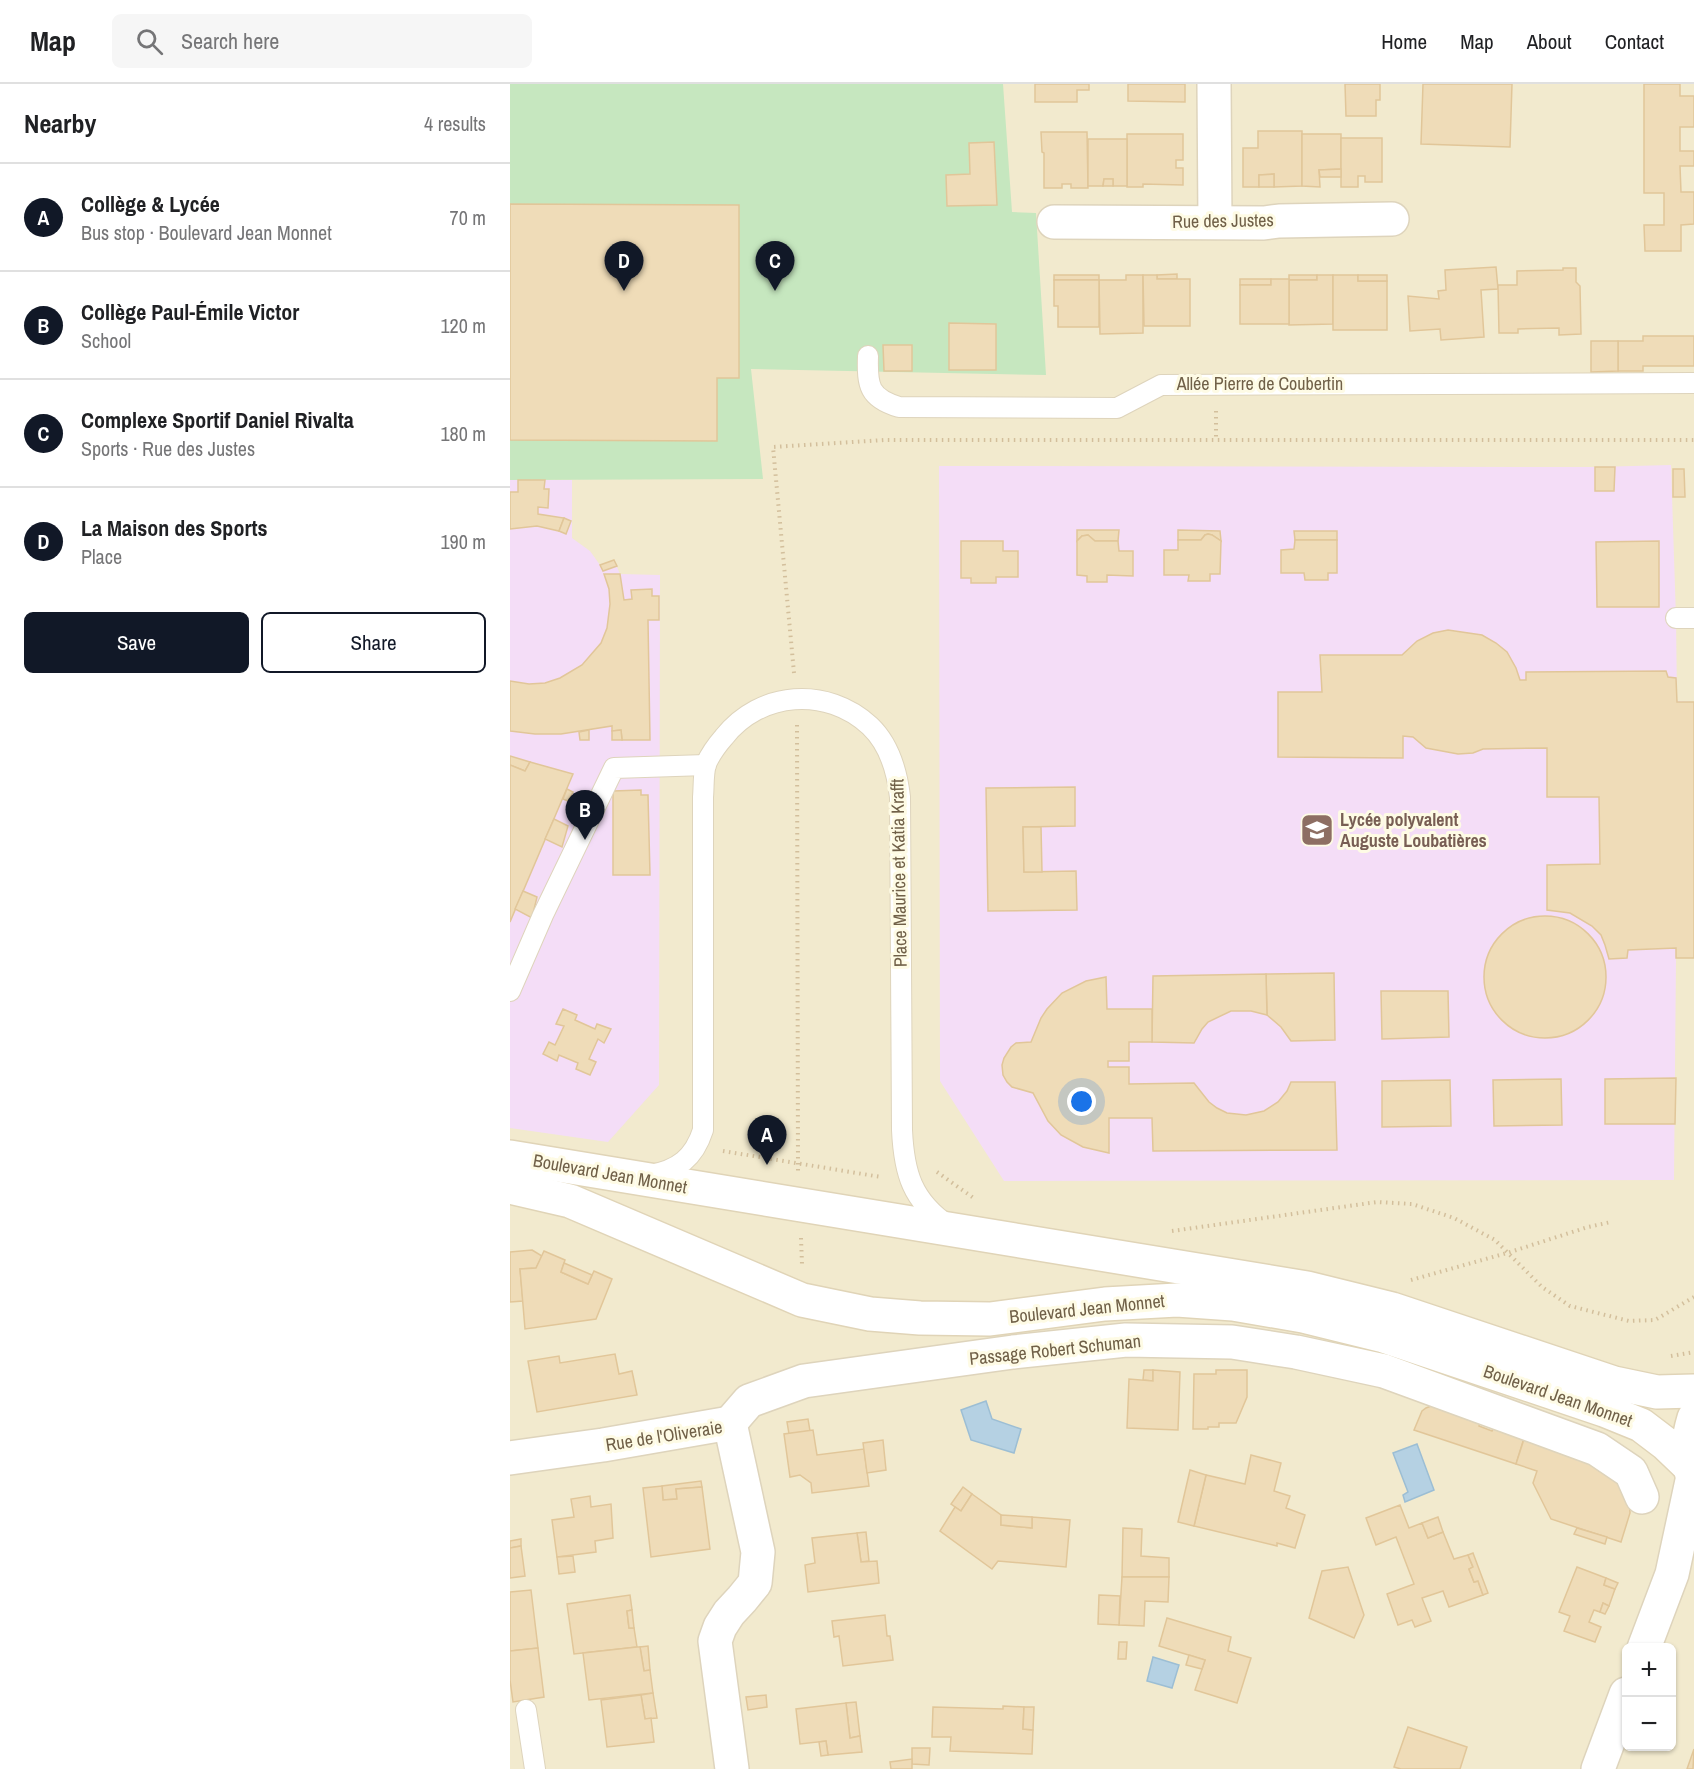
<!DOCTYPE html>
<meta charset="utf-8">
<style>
:root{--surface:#fff;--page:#f6f6f6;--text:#202124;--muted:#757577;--line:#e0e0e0;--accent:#111827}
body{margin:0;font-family:"Archivo Narrow",sans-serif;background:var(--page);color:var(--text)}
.controls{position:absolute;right:18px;bottom:18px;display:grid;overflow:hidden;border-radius:9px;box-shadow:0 2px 4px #0004}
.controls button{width:54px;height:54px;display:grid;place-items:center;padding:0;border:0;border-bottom:2px solid var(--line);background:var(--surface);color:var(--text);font:30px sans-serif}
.you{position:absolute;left:572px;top:1018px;width:21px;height:21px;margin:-15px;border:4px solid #fff;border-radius:50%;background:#1a73e8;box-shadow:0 0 0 9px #1a73e833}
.badge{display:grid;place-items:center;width:39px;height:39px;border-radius:50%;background:var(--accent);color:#fff;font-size:20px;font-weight:700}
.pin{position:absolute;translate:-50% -50px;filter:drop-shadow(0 2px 3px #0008)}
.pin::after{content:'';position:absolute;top:32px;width:21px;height:18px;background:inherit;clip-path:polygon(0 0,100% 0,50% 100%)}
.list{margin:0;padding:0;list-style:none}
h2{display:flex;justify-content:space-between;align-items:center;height:78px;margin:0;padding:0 24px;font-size:26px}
h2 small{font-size:20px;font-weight:400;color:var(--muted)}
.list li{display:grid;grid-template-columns:39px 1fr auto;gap:18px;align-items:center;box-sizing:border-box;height:108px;padding:0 24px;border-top:2px solid var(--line)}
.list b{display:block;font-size:22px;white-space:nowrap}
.list p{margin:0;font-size:20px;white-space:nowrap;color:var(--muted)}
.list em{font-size:20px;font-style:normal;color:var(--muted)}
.actions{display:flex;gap:12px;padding:18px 24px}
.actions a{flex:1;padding:14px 0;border:2px solid var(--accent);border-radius:9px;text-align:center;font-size:21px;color:var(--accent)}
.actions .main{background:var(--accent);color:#fff}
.icon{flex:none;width:33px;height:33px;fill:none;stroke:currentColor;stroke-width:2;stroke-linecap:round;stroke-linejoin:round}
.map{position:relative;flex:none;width:1184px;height:1685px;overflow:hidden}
header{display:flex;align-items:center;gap:36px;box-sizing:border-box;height:84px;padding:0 30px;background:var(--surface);border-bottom:2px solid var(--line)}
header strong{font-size:28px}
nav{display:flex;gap:33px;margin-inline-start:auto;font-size:21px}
.search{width:420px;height:54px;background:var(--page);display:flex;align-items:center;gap:15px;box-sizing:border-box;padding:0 21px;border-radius:9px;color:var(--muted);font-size:22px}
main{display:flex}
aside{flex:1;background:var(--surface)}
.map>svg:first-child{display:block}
.residential{fill:#f2eace;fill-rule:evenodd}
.education{fill:#f4ddf7}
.green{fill:#c6e7bf}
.water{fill:#b5d1e3;stroke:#9cbed4;stroke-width:1.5}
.building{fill:#efdcb8;stroke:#e1c699;stroke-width:1.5}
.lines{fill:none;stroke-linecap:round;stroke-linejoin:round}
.lane-casing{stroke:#ded4bc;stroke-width:22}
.street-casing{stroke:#ded4bc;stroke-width:36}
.secondary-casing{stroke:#e0d4b7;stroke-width:36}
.path{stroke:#d3bf9c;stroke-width:4;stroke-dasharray:1.5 4.5;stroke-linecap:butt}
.lane{stroke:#fff;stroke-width:20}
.street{stroke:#fff;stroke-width:33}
.secondary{stroke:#fff;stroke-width:33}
.labels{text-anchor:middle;stroke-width:6;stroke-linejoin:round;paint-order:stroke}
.street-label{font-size:18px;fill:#706048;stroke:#fefbe5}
.education-label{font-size:18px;font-weight:bold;fill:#785e54;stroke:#fefbe5;text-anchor:start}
</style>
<header>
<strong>Map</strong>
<div class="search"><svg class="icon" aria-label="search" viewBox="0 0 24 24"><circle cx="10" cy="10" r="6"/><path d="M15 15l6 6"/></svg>Search here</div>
<nav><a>Home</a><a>Map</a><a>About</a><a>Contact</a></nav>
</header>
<main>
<aside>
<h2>Nearby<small>4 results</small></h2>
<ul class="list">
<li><span class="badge">A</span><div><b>Collège &amp; Lycée</b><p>Bus stop · Boulevard Jean Monnet</p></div><em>70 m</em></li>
<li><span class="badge">B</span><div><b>Collège Paul-Émile Victor</b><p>School</p></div><em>120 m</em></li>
<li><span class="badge">C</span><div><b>Complexe Sportif Daniel Rivalta</b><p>Sports · Rue des Justes</p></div><em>180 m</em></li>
<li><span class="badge">D</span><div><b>La Maison des Sports</b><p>Place</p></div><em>190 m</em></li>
</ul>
<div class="actions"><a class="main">Save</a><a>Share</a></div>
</aside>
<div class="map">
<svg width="1184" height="1685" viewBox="0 0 1184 1685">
<rect width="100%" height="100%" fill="#fbf7e0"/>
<path class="residential" d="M0,0h1184v1685h-1184zM1116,1564h46v98h-46z"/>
<g class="education">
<polygon points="1161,381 1166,534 1167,617 1184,618 1166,874 1164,1096 494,1097 430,997 429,382 1085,383"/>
<polygon points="0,396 62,396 62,454 80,467 90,481 104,476 110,490 150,491 149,1001 98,1058 0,1044"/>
</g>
<polygon class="green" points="0,0 493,0 502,128 526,129 536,291 241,285 253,395 0,396"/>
<g class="water">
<polygon points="476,1317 482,1335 511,1345 504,1369 461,1356 451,1326"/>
<polygon points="907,1360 924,1406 895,1418 893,1411 898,1408 883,1369"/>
<polygon points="643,1573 669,1581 662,1604 637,1597"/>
</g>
<g class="building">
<polygon points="525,0 579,0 579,6 567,6 567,18 525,18"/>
<polygon points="618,0 675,0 675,18 618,17"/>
<polygon points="835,0 870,0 870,16 866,16 866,32 836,32"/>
<polygon points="913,0 1002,0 1000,63 911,60"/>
<polygon points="1134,0 1170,0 1170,12 1184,12 1184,43 1170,43 1170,67 1184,67 1184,82 1170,82 1171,108 1184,108 1184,140 1171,141 1171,167 1135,167 1134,141 1154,141 1154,109 1134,109"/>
<polygon points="748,47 792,47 792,102 764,103 764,90 749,91 749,103 733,103 733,64 748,64"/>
<polygon points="531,48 577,48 578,104 561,104 561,100 552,100 552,104 534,104 534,69 532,68"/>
<polygon points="617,50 673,50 673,76 666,76 666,84 673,84 673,101 633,100 633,103 617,103"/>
<polygon points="792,50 831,50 831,85 809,86 810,103 792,102"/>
<polygon points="831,54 872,54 872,98 855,98 855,92 848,92 848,103 831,103"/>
<polygon points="578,55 617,55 617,102 603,102 603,95 594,95 593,102 578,102"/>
<polygon points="484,58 487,121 437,122 436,91 460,90 459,59"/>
<polygon points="831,85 831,93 810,93 809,86"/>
<polygon points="764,90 764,103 749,103 749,91"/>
<polygon points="594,95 603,95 603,102 593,102"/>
<polygon points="0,120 229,121 229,294 207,294 207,357 0,356"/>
<polygon points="986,183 988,205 971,206 974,253 931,256 930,245 900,247 898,212 929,215 928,207 936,206 935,186"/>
<polygon points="1053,184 1066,184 1066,198 1070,202 1071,250 1049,251 1049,244 1008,245 1008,249 989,249 988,201 1007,201 1007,187 1053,186"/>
<polygon points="667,190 667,195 647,195 647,191"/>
<rect x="544" y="191" width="45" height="5"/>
<polygon points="616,191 633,191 633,249 590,250 589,196 616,196"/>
<polygon points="633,191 647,191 647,195 680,195 680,242 634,242"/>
<rect x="779" y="191" width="28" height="5"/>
<polygon points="807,191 823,191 823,240 779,241 779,196 807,196"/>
<polygon points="823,191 848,191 848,197 877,197 877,246 823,246"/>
<rect x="848" y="191" width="29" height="6"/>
<rect x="730" y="195" width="31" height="6"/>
<polygon points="761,195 779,195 779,240 730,240 730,201 761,201"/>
<polygon points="544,196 589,196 589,243 548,243 548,222 544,222"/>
<polygon points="439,239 486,240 486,286 439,286"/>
<polygon points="1133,252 1184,252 1184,282 1133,282 1133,287 1108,287 1108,257 1133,257"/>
<polygon points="1081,257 1108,257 1108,287 1081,288"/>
<polygon points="373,261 402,261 402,287 374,287"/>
<polygon points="1085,383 1105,383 1104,407 1085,407"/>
<polygon points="1163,385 1174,385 1175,413 1163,413"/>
<polygon points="8,396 35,396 34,405 39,405 38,424 28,423 28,430 54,434 49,447 27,442 0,445 0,408 8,408"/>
<polygon points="54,434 61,437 56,450 49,447"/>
<polygon points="567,446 609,446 608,457 585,457 578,451 572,452 567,457"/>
<polygon points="668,446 710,447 711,457 702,451 698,450 695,451 691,456 668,456"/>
<polygon points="784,447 827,447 827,456 785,456"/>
<polygon points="698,450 702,451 711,457 710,490 700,490 700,497 678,497 679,491 654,491 654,466 668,466 668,456 691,456 695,451"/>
<polygon points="578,451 585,457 608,457 609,467 623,467 623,492 597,491 597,498 577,498 577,492 567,491 567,457 572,452"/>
<polygon points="785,456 827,456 827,489 818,489 818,496 795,496 794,489 771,489 771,466 784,465"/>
<polygon points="451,457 493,457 493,467 508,467 508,493 486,493 486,499 461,499 461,494 451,494"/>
<polygon points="1149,457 1149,523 1087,523 1086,458"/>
<polygon points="104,476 107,482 93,487 90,481"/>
<polygon points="94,490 110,490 114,516 122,515 121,506 142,505 142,512 149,512 149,536 138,536 140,656 112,656 111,646 102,647 102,642 51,650 25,650 0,647 0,597 19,600 35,599 50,594 72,581 91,559 97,544 100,520 99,505"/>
<polygon points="938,546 972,551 986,559 997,568 1006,584 1010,596 1016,596 1016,588 1156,587 1158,593 1166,594 1167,618 1184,618 1184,874 1166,874 1166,864 1118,866 1117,874 1099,875 1095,861 1091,851 1082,842 1060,829 1037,826 1037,781 1090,780 1089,713 1037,713 1037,664 973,665 963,669 948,670 916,664 903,653 893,652 893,674 768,673 768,608 812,608 810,571 892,571 907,557 923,549"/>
<polygon points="79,646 79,656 70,656 69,648"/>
<polygon points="111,646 112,656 102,656 102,647"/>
<polygon points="0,672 20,678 15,687 0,681"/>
<polygon points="20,678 63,690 0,838 0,681 15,687"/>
<polygon points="565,703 565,742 513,743 514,788 566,787 567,826 478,827 476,704"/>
<polygon points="57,705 63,708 58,717 53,715"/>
<polygon points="131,706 131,711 138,711 140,791 103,791 103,707"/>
<polygon points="44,735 58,742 52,763 35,755"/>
<polygon points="513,743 531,743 532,788 514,788"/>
<polygon points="13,807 27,813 22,834 5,825"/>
<circle cx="1035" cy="893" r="61"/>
<polygon points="824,889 825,956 781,957 771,943 757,931 756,890"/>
<polygon points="756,890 757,931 741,927 721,927 698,938 692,945 684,959 642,958 643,892"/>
<polygon points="596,893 597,925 642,925 642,958 619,958 619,977 598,977 598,983 619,983 619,1000 684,999 699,1018 707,1024 717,1029 736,1031 754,1027 768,1018 777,1007 781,998 825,998 827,1066 643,1067 642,1034 599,1034 599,1069 573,1063 551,1051 538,1037 523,1009 502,1003 497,998 493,991 492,981 494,974 501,963 506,959 521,958 531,934 537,925 552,909 576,897"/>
<polygon points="871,907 938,907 939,953 872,955"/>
<polygon points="53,925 67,931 65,936 85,945 87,940 101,945 94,959 88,955 79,975 86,978 80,991 66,985 68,979 49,971 47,977 33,970 39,958 45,961 54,942 46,940"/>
<polygon points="1166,994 1165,1040 1095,1040 1095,995"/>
<polygon points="1051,995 1052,1041 984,1042 983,996"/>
<polygon points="940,996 941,1042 872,1043 872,997"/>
<polygon points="22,1166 32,1172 26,1184 10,1185 13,1217 0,1218 0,1168"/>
<polygon points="34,1167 55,1176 51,1188 78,1200 84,1187 102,1195 86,1235 15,1245 10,1185 26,1184"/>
<polygon points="54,1179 82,1191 78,1200 51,1188"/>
<polygon points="105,1270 109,1290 122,1287 127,1311 27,1328 18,1277 49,1272 50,1279"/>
<polygon points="634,1286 643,1286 643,1297 633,1296"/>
<polygon points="643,1286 670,1288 668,1346 617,1344 619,1295 643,1297"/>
<polygon points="706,1286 737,1286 737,1313 726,1339 709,1339 709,1343 698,1343 698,1345 683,1345 684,1290 706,1290"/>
<polygon points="926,1320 971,1335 969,1342 982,1347 985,1340 1015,1351 1006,1380 904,1346 912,1327 916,1324"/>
<polygon points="298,1335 300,1347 279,1350 277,1338"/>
<polygon points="303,1346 307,1371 354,1365 359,1402 302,1409 301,1399 290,1391 280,1393 274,1350"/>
<polygon points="1015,1352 1091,1378 1089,1387 1102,1391 1119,1413 1120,1429 1111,1458 1041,1435 1023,1399 1027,1387 1006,1380"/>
<polygon points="373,1356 376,1386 357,1389 353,1359"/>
<polygon points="741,1371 771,1379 764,1407 780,1412 776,1424 795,1431 785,1464 767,1459 767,1462 684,1442 696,1391 735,1400"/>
<polygon points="680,1386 696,1391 684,1442 668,1438"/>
<polygon points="191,1397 192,1403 166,1405 167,1415 153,1416 152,1402"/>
<polygon points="152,1402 153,1416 167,1415 166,1405 192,1403 200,1465 141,1473 133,1404"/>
<polygon points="453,1403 462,1410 451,1427 441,1420"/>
<polygon points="462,1410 491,1431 491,1441 522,1444 522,1433 560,1436 556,1483 488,1477 482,1485 430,1447 445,1423 451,1427"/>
<polygon points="80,1412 81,1423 101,1420 103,1454 85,1457 86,1468 47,1473 42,1436 64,1433 61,1415"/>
<polygon points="890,1421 899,1444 912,1439 918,1454 933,1448 944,1475 958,1471 963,1483 959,1485 964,1498 968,1497 973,1511 939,1523 933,1507 912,1514 921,1537 905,1543 902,1536 888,1541 877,1510 904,1500 886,1453 866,1461 856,1434"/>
<polygon points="491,1431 522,1433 522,1444 491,1441"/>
<polygon points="928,1433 933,1448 918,1454 912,1439"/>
<polygon points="613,1444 632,1445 631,1472 659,1474 659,1493 612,1493"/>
<polygon points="1067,1444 1097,1453 1095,1460 1064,1450"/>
<polygon points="356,1448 359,1477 351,1478 347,1449"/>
<polygon points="347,1449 351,1478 367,1477 369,1499 298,1508 295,1481 305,1479 302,1454"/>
<polygon points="11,1455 11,1462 0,1464 0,1457"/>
<polygon points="11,1462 15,1492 0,1494 0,1464"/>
<polygon points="963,1469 978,1509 973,1511 968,1497 964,1498 959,1485 963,1483 958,1471"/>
<polygon points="63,1472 65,1488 49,1490 47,1473"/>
<polygon points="838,1483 854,1531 844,1554 799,1534 812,1487"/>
<polygon points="1067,1483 1096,1494 1094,1501 1105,1505 1099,1522 1093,1519 1090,1528 1084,1526 1079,1538 1091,1543 1085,1558 1054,1547 1060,1532 1049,1528"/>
<polygon points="612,1493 659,1493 658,1518 635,1517 634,1542 609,1541"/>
<polygon points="1096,1494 1108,1499 1105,1505 1094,1501"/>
<polygon points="21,1506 28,1564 0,1567 0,1508"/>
<polygon points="120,1511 122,1526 117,1527 119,1544 124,1544 127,1563 64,1570 57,1520"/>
<polygon points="589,1511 610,1512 609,1541 588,1540"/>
<polygon points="1093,1519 1099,1522 1095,1530 1090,1528"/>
<polygon points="122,1526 124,1544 119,1544 117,1527"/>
<polygon points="375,1531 377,1552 380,1552 383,1576 333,1582 329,1552 324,1553 322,1537"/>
<polygon points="657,1534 721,1553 718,1567 741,1574 727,1619 685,1606 695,1576 649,1562"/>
<polygon points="609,1558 617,1558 616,1575 608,1575"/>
<polygon points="138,1562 140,1586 134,1587 130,1563"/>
<polygon points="127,1563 130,1563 134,1587 140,1586 143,1609 79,1616 73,1569"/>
<polygon points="28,1564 34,1613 3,1618 0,1596 0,1567"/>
<polygon points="679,1571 695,1576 692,1585 676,1581"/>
<polygon points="143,1609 147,1634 135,1635 131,1611"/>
<polygon points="131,1611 135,1635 141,1634 144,1658 97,1663 91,1616"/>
<polygon points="256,1611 257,1623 238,1626 236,1613"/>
<polygon points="346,1618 350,1652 340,1654 336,1619"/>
<polygon points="336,1619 340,1654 350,1652 352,1668 318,1671 316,1657 290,1660 286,1625"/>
<polygon points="493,1622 514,1623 513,1645 523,1646 522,1670 440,1667 441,1653 422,1653 423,1623 493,1625"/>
<polygon points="514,1623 524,1623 523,1646 513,1645"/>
<polygon points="898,1643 957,1663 950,1685 891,1685 884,1683"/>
<polygon points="316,1657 318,1671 311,1672 309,1658"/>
<polygon points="402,1664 420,1664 419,1681 402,1680"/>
<polygon points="1184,1665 1183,1685 1177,1685"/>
<polygon points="402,1675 402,1685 381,1685 380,1678"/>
</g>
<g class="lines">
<defs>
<g id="lane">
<path d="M358,272c-1,30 1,42 31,51l218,1 44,-23 533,-2"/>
<polyline points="1166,534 1184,534"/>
<polyline points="0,907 33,831 104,684 196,681"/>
<path d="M140,1091c28,-5 44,-17 53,-45v-333c1,-10 0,-23 3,-33 4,-9 11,-19 18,-27 36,-46 103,-51 146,-11 20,19 27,45 30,71l2,333c2,43 10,71 47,96"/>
<polyline points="16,1626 25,1685"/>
</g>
<g id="street">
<polyline points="704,0 705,138"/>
<polyline points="544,138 754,139 769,137 882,135"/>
<polyline points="220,1339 239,1317 294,1297 503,1268 616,1256 722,1258 786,1268 874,1287 1087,1365 1121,1388 1132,1413"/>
<polyline points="0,1374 93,1361 220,1339 248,1468 245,1499 232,1515 219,1529 210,1543 205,1557 222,1685"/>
<polyline points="1134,1564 1162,1490 1183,1392"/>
<polyline points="1088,1685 1116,1610"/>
</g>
<g id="secondary">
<polyline points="0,1073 797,1204 882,1225 1104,1299 1147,1308 1184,1307"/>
<polyline points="0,1103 60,1117 292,1216 360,1230 410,1234 480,1235 595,1220 667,1216 723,1220 793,1232 874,1252 1094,1326 1131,1341 1156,1360 1179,1382"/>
<path d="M1183,1393c-8,-20 -5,-39 1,-59"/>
</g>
</defs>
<use href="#lane" class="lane-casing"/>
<use href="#street" class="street-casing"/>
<use href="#secondary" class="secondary-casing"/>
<g class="path">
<polyline points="706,327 706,356"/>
<polyline points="284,589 263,363 375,356 1184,356"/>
<polyline points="287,641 288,1087"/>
<polyline points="213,1067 371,1093"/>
<polyline points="427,1088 465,1115"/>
<polyline points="662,1147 867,1118 902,1120 944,1134 985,1156 1032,1203 1060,1222 1119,1237 1145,1236 1184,1213"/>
<polyline points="291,1154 292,1180"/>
<polyline points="901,1196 997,1169 1078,1143 1101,1138"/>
<polyline points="1161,1272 1184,1268"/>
</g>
<use href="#lane" class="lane"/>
<use href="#street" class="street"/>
<use href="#secondary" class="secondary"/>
</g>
<defs>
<symbol id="school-square" viewBox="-11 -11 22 22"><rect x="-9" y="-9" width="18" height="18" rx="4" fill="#8d6e63" stroke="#fefbe5"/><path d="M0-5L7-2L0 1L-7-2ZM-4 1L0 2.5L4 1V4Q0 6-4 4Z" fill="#fff"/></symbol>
</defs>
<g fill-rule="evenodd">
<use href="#school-square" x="788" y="727" width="38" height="38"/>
</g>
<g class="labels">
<g class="street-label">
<text transform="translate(713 137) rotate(-1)" y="6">Rue des Justes</text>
<text x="750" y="306">Allée Pierre de Coubertin</text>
<text transform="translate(389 789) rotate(-91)" y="6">Place Maurice et Katia Krafft</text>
<text transform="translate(100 1090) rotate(10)" y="6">Boulevard Jean Monnet</text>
<text transform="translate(577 1225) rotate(-6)" y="6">Boulevard Jean Monnet</text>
<text transform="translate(545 1266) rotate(-6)" y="6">Passage Robert Schuman</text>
<text transform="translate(1048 1312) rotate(19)" y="6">Boulevard Jean Monnet</text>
<text transform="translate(154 1352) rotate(-9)" y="6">Rue de l'Oliveraie</text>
</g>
<g class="education-label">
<text x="830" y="742">Lycée polyvalent<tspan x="830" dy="21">Auguste Loubatières</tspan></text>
</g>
</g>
</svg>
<div class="controls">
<button>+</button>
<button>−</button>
</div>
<div class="you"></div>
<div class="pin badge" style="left:257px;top:1081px">A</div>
<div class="pin badge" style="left:75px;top:756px">B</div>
<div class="pin badge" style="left:265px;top:207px">C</div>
<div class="pin badge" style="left:114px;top:207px">D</div>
</div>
</main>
